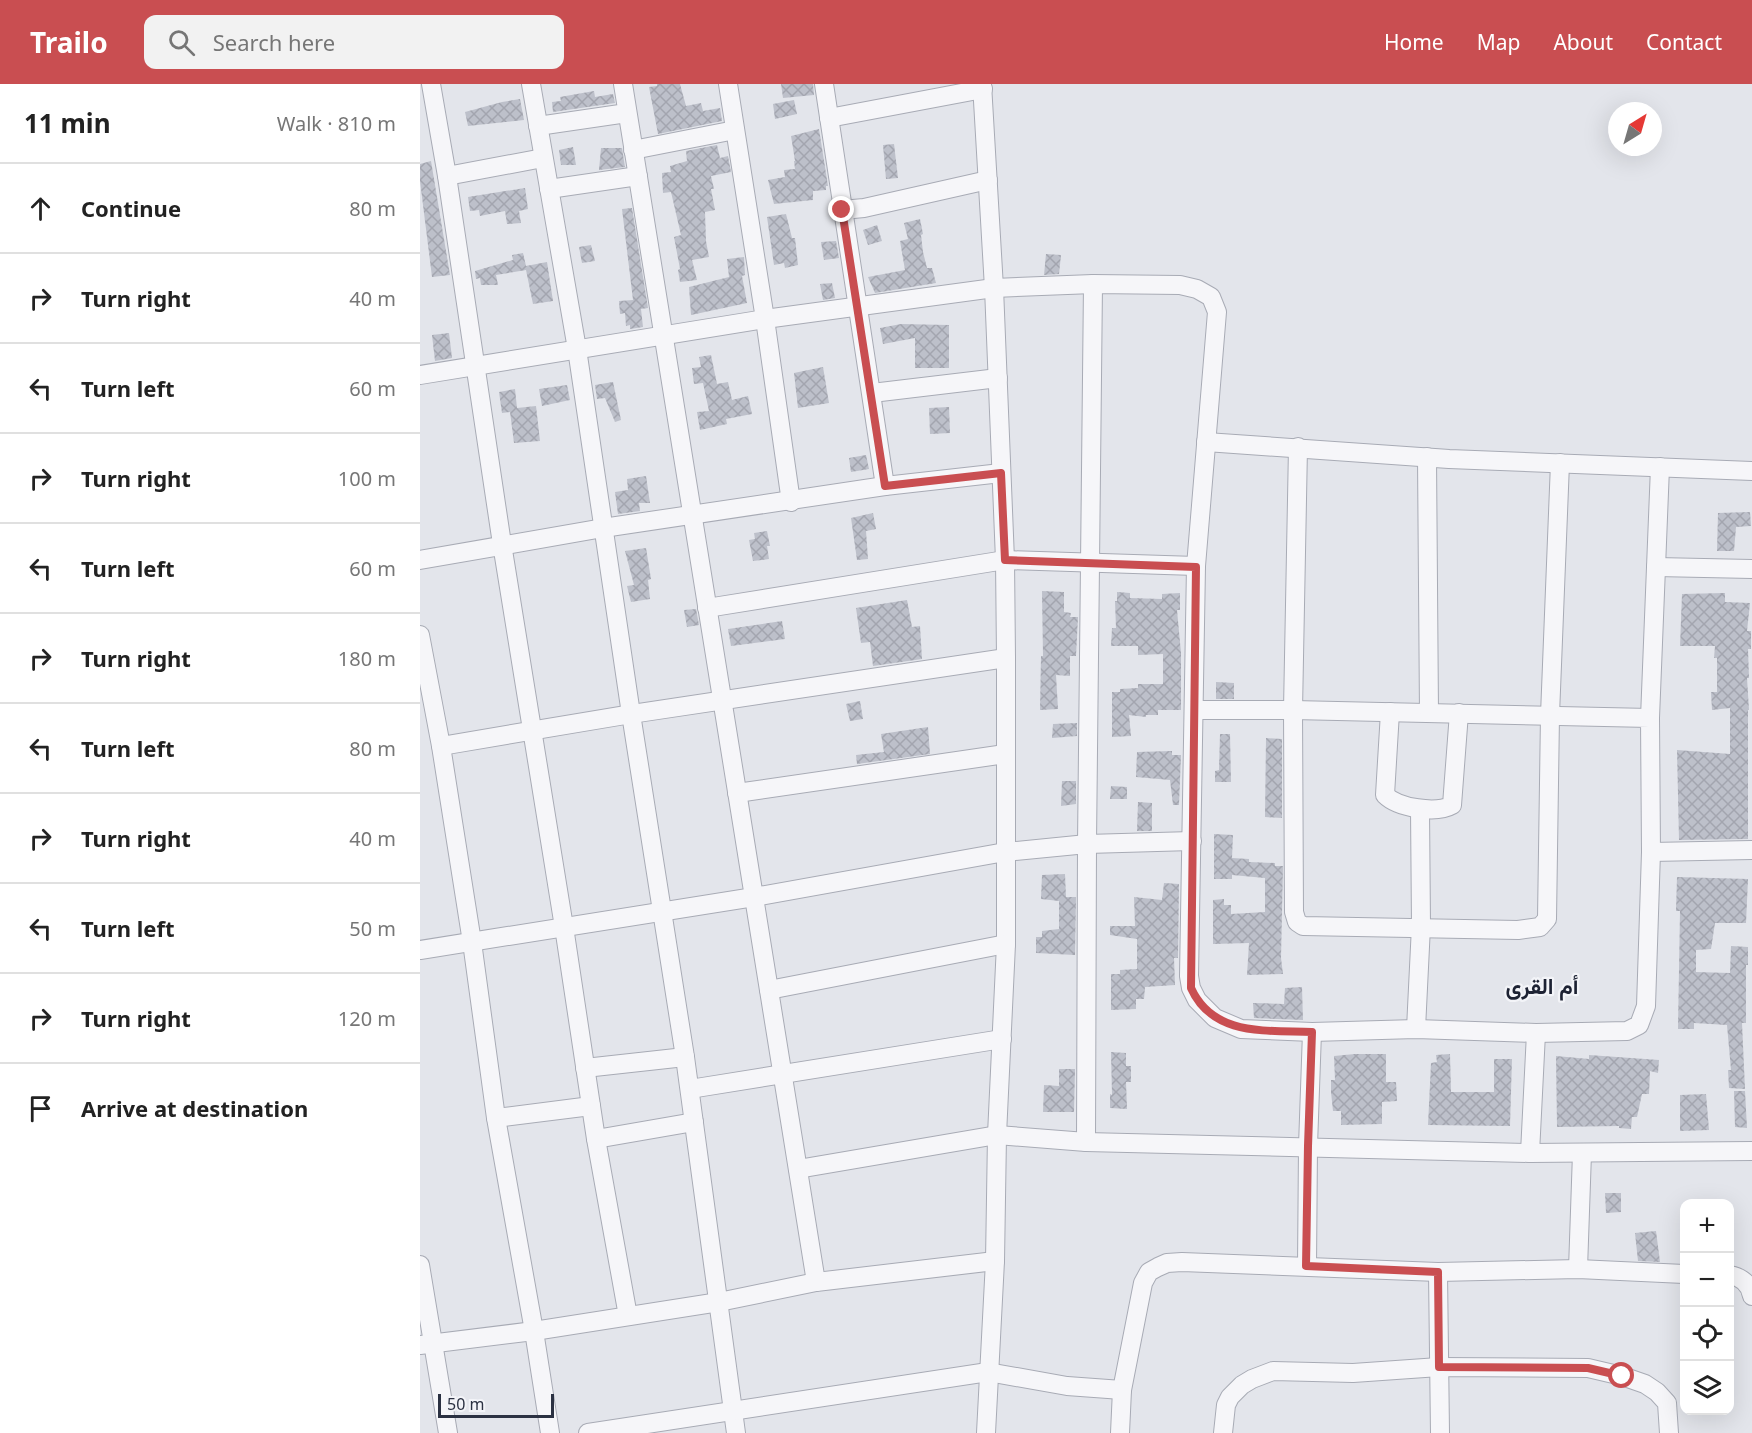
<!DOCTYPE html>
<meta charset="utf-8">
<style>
:root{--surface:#fff;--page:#f2f2f2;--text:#222;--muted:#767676;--line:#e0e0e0;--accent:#c94e51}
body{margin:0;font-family:"Noto Sans",Vazirmatn,sans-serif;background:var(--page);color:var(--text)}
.controls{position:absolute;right:18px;bottom:18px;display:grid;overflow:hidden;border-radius:12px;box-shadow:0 6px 24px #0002}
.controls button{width:54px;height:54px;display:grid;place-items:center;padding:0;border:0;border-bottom:2px solid var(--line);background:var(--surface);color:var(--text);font:30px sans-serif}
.compass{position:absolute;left:1188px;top:18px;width:54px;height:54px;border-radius:50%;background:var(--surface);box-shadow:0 6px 24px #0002;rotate:37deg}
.scale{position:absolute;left:18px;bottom:15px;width:116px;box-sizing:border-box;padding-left:6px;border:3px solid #2b3142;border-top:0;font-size:16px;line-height:21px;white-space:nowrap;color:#2b3142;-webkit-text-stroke:4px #f3f4f8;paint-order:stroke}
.stop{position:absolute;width:18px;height:18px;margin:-14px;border:4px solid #c94e51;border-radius:50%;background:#fff}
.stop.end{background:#c94e51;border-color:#fff;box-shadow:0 2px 6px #0008}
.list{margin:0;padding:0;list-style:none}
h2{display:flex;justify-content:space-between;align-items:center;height:78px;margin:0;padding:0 24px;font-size:26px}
h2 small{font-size:20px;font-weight:400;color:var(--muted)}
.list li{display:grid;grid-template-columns:39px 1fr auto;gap:18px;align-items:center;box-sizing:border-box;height:90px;padding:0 24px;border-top:2px solid var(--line)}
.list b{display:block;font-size:22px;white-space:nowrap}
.list em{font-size:20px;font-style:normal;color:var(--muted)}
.icon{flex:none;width:33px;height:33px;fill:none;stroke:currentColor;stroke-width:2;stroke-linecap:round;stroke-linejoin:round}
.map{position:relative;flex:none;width:1332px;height:1349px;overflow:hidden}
header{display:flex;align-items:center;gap:36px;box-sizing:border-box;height:84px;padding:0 30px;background:var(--accent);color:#fff}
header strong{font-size:28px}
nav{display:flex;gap:33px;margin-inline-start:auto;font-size:21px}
.search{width:420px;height:54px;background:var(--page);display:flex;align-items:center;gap:15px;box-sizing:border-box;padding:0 21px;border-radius:12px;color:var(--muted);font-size:22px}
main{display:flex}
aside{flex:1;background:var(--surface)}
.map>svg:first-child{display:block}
.building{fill:url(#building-cross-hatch)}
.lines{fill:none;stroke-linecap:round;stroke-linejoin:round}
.minor-casing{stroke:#a8abb5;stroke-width:20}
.minor{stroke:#f6f6f9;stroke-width:18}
.route{stroke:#c94e51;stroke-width:8}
.labels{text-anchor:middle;stroke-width:4.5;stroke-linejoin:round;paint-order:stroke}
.district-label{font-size:22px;font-weight:bold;fill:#1d2233;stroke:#f3f4f8}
</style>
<header>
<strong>Trailo</strong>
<div class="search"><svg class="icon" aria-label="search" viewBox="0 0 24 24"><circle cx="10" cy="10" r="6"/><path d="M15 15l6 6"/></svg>Search here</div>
<nav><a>Home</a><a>Map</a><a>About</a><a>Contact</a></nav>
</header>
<main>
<aside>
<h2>11 min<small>Walk · 810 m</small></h2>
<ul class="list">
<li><svg class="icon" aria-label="ahead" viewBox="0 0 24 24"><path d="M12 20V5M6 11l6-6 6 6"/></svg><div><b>Continue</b></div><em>80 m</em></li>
<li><svg class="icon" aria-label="right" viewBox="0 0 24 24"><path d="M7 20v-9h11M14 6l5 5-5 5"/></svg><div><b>Turn right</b></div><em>40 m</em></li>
<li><svg class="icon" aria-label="left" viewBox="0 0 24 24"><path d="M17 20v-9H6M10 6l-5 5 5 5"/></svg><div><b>Turn left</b></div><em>60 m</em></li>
<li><svg class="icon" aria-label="right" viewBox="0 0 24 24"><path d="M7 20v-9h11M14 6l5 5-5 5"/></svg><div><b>Turn right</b></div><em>100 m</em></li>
<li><svg class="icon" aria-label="left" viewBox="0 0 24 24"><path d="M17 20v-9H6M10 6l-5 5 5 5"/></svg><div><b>Turn left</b></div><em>60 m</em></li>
<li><svg class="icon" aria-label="right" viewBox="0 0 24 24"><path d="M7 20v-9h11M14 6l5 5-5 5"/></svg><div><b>Turn right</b></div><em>180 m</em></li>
<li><svg class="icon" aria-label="left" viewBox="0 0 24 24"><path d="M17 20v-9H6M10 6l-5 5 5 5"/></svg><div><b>Turn left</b></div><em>80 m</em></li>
<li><svg class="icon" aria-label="right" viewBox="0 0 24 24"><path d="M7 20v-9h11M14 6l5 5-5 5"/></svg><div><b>Turn right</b></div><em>40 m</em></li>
<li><svg class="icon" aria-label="left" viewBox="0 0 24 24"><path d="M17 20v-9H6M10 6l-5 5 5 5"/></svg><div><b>Turn left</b></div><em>50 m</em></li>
<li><svg class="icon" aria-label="right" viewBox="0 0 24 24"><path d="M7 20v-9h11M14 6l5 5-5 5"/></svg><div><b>Turn right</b></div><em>120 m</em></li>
<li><svg class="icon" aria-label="arrive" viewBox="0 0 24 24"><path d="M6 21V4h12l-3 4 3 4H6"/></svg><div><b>Arrive at destination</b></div></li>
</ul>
</aside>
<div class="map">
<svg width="1332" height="1349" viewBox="0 0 1332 1349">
<defs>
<pattern id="building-cross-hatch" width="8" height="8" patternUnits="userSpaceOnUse" patternTransform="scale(1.5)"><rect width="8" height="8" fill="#bdc0ca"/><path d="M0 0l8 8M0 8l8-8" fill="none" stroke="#a3a5af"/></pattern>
</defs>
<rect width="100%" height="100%" fill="#e3e5eb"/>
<g class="building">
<polygon points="237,0 260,0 266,22 281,19 283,27 300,24 302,37 238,50 229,3 237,2"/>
<polygon points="361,0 393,0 394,11 363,14"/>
<polygon points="174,7 175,13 193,10 195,19 133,28 132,18 141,17 140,13"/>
<polygon points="100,15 104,36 48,42 45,28 82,18"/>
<polygon points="374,16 377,30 355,35 353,20"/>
<polygon points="399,45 408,102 406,102 406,106 393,107 393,116 354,120 348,96 365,93 364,86 375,85 374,77 375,77 371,52"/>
<polygon points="474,60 478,94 466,95 463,61"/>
<polygon points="297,61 300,74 308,72 311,88 291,92 294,105 291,105 295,126 285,128 286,157 289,173 272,176 277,196 260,198 258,186 260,185 254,153 261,151 251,108 243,109 242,89 251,88 250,82 267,77 266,67"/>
<polygon points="153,63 156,81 141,81 139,66"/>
<polygon points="181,64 202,64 205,83 179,86"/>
<polygon points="11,77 30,191 12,193 0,97 0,80"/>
<polygon points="105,104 108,125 99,127 101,139 87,140 85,127 60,132 59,126 50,127 48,113"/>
<polygon points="212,124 228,224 221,225 223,243 210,245 210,241 206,242 205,229 200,230 199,217 213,216 202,125"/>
<polygon points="366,130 372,154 375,154 378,181 365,184 364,179 354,181 347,133"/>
<polygon points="500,135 503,150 501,151 503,168 507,184 512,184 516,199 455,209 448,193 485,186 480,157 488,155 484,139"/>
<polygon points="457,141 462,157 448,161 443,146"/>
<polygon points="416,157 419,174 404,176 401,158"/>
<polygon points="171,161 175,177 162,179 159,163"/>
<polygon points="103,169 106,182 127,178 133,217 113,220 106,186 76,191 78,201 61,201 60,194 56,195 55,187 93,176 92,171"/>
<polygon points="626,170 641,171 639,190 624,191"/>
<polygon points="324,173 325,191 322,192 327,219 271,231 269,203 309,193 307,175"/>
<polygon points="412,199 415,214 403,216 400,200"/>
<polygon points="481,240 529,241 529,284 495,284 495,254 463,260 460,244"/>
<polygon points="29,249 32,274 15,277 12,251"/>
<polygon points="291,271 297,300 308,298 312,316 328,312 332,330 306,335 307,340 280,346 277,328 289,327 283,299 274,300 272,284 281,283 279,273"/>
<polygon points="403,283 409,319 378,324 374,289"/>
<polygon points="193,298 201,336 195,338 185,314 177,315 175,301"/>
<polygon points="147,301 150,316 122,322 119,305"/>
<polygon points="95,305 97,324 116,322 120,357 94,359 90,328 82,329 79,308"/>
<polygon points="529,323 530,349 510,350 509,324"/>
<polygon points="446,371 449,385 431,388 429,374"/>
<polygon points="226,392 230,419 219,419 220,427 198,430 195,408 208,406 207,395"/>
<polygon points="1330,428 1331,442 1316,443 1314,467 1297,467 1298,429"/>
<polygon points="453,429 456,445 446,447 448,475 437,476 431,434"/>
<polygon points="347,447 350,462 347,462 349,475 333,477 329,456 335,455 334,449"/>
<polygon points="226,464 231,495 228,496 230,515 211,518 207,502 214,501 205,467"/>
<polygon points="622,507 644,508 644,528 651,529 650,533 658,533 656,572 650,572 650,592 636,591 638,625 620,626 621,572 623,572"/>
<polygon points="697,508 710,509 710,514 742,515 742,510 760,509 760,526 757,526 761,569 761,626 738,626 738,631 726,631 726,633 709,631 711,652 692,653 692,608 700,608 700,605 718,604 718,600 743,600 743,570 718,571 718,562 691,562 692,544 696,544 695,517 697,517"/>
<polygon points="1305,509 1305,518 1330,519 1327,547 1331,547 1331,565 1328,565 1329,594 1327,594 1329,626 1328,626 1328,755 1259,756 1257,666 1310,670 1310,624 1292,626 1291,608 1297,608 1297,574 1294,574 1295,562 1260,562 1262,510"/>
<polygon points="487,516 492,543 500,542 502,575 453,582 450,558 441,559 436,524"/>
<polygon points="276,525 279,541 267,543 264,526"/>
<polygon points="362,537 365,555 311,562 308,545"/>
<polygon points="796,598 814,599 814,615 796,615"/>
<polygon points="440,617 443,635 430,637 426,620"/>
<polygon points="657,639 657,652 632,654 633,640"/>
<polygon points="508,643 510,670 437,680 436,671 464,668 461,650"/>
<polygon points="800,650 810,650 811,698 795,698 795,687 799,686"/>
<polygon points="846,654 862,655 862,734 845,733"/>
<polygon points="752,667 752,671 761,671 759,721 753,721 750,696 716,693 717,668"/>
<polygon points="642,697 656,697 656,720 641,722"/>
<polygon points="691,702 707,703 707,715 690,715"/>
<polygon points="718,718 732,719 732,747 717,747"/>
<polygon points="794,750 813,751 812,774 829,775 829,778 855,779 855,782 863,782 861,874 863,890 827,891 829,859 793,860 793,816 804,815 804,821 811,821 811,830 845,828 845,794 812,791 812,795 794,795"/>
<polygon points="645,790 646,813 656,813 655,871 616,869 616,853 622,853 622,847 639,845 639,817 621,815 622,791"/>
<polygon points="1257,793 1328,795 1326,839 1295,839 1291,865 1276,866 1276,888 1310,889 1311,862 1328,863 1328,881 1326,881 1326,939 1322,939 1325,1005 1309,1004 1308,986 1311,986 1307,941 1274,939 1274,945 1258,945 1260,827 1256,827"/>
<polygon points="744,799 759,800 758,874 754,874 755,901 725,903 724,915 716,915 716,925 691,926 691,890 700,890 700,886 717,885 717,855 690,851 690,842 715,842 714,813 742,816"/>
<polygon points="882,903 883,936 834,934 833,919 864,920 865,904"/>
<polygon points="691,968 706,969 706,982 711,982 711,998 706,998 707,1025 690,1024 690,1010 692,1011"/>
<polygon points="935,970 966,970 966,998 976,998 977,1017 962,1018 962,1040 921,1041 921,1027 913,1027 911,1008 911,996 915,996 914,972"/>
<polygon points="1030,970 1031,1008 1074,1008 1074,975 1092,975 1090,1042 1008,1041 1011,979 1017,978 1016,971"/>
<polygon points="1169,971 1239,976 1238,989 1230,987 1229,1010 1222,1010 1217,1033 1212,1033 1211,1045 1199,1044 1199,1042 1137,1043 1136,972 1169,975"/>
<polygon points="639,985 655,985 654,1028 623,1028 624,1001 639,1002"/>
<polygon points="1314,1007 1325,1007 1327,1044 1315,1043"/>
<polygon points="1286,1010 1289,1046 1260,1047 1260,1011"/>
<polygon points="1185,1109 1201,1109 1201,1128 1186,1129"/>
<polygon points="1236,1147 1240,1178 1218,1177 1215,1149"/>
</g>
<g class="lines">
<defs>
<g id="minor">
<polyline points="11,0 27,92 82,460 144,843 176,1055 208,1232"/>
<polyline points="111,0 157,265 211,630 265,973 316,1349"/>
<polyline points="203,0 396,1198"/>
<polyline points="308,0 345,235 371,418"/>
<polyline points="404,0 465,402"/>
<polyline points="562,0 574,204 585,476 586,574 586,860 577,1051 575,1177 566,1349"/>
<polyline points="409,34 563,5"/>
<polyline points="118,42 207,29"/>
<polyline points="213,66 315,46"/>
<polyline points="27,92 123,74"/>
<polyline points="129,105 218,92"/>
<polyline points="422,126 444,124 568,96"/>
<polyline points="0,291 345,235 574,204 673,200 760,201 777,205 791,213 797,228 776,482 769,892 771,904 777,916 795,934 821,945 892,948 996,945 1116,949 1207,947 1219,941 1226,922 1231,768 1230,634 873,626 774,626"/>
<polyline points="452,309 578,294"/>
<polyline points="786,358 1029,375 1332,387"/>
<polyline points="878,363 873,626 874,828 877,838 883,842 1098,846 1120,843 1127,835 1130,631 1140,379"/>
<polyline points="1007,373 1009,629"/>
<polyline points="0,476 183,444 465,402 581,389"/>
<polyline points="1236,483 1332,485"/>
<polyline points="287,524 585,476 776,482"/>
<polyline points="0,551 21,662 52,858 76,1034 114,1247 130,1349"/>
<path d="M970,628l-5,83c13,13 51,19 67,10l7,-92"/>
<polyline points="1230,634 1240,383"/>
<polyline points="21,662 211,630 586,574"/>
<polyline points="317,709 585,670"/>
<polyline points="1231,768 1332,766"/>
<polyline points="0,866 334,813 585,768 667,760 772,757"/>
<polyline points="349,906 586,860"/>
<polyline points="996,945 1001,842 1000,725"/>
<polyline points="165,984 265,973"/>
<polyline points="270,1005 582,955"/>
<polyline points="76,1034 171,1022"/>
<polyline points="176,1055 274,1038"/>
<polyline points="666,1058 667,760 673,200"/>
<polyline points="1110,1069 1116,949"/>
<polyline points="378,1085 577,1051 666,1058 1110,1069 1332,1067"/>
<polyline points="0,1181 28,1349"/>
<polyline points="887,1182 888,1062 892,948"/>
<polyline points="1158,1185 1162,1069"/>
<polyline points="1018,1188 1020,1349"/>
<path d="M1310,1191c11,2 20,9 22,21"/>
<polyline points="0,1261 114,1247 299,1218 396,1198 575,1177"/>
<polyline points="168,1349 568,1288 647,1302 702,1306"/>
<polyline points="700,1349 702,1306 723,1199 729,1188 738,1183 747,1179 762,1178 1018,1188 1158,1185 1264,1190"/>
<polyline points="803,1349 806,1321 810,1313 822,1301 832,1295 853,1287 933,1289 1019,1283 1168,1284 1202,1292 1225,1300 1237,1308 1247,1319 1249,1349"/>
</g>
</defs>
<use href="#minor" class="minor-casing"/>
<use href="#minor" class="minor"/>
</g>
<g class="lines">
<path class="route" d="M422,126l43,276 116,-13 4,87 191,7 -5,421c22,49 76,42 121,44l-4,114 -2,120 132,6 1,95 149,1 34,8"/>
</g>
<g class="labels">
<g class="district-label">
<text x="1122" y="910">أم القرى</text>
</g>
</g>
</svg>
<div class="controls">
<button>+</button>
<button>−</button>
<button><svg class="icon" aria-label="locate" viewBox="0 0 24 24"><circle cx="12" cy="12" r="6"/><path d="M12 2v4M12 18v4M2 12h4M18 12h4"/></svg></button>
<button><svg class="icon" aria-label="layers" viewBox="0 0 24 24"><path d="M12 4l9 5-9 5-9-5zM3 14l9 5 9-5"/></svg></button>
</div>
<svg class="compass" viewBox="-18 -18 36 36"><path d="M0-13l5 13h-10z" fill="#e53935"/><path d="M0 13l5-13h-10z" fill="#767676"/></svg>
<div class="scale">50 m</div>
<div class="stop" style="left:1202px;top:1292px"></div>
<div class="stop end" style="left:422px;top:126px"></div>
</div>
</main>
